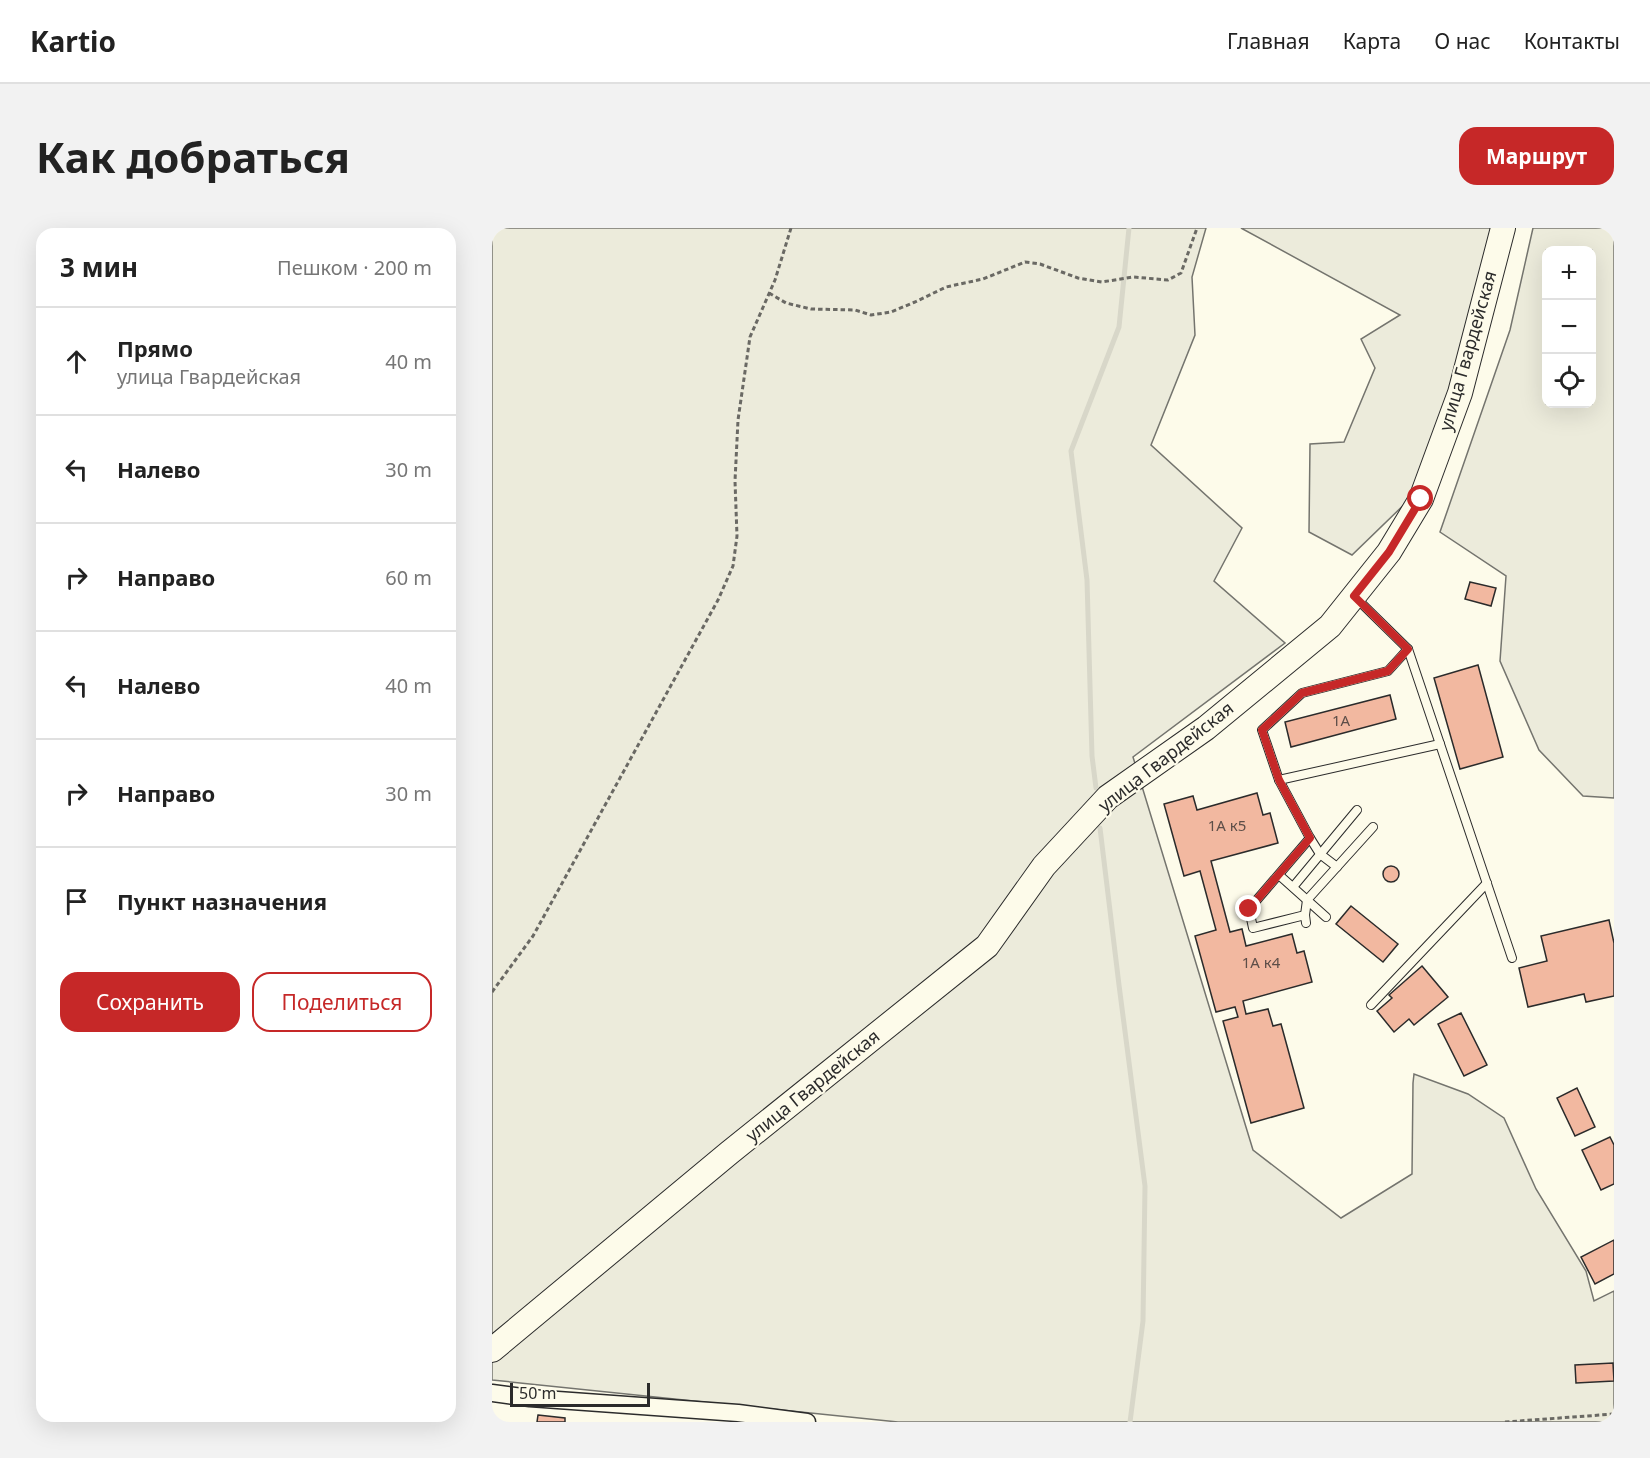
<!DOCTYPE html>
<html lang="ru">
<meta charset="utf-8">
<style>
:root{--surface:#fff;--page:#f2f2f2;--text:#222;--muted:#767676;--line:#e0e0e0;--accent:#c62828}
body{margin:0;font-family:"Noto Sans",sans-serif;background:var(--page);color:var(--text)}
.controls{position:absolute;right:18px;top:18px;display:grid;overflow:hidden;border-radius:12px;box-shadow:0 6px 24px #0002}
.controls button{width:54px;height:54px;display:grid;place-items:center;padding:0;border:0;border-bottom:2px solid var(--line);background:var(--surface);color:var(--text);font:30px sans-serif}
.scale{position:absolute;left:18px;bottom:15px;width:140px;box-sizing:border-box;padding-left:6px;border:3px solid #2b2b2b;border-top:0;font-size:16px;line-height:21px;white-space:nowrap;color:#2b2b2b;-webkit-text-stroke:4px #fdfbea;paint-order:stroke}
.stop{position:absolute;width:18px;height:18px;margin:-14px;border:4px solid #c62828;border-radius:50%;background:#fff}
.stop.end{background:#c62828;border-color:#fff;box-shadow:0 2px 6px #0008}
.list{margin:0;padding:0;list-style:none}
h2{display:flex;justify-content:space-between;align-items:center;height:78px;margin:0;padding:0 24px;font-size:26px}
h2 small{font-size:20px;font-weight:400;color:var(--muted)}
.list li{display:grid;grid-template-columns:39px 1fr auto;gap:18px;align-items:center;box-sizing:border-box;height:108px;padding:0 24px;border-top:2px solid var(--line)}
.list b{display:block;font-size:22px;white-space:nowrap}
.list p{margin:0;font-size:20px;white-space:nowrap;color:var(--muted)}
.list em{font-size:20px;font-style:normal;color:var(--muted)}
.actions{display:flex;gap:12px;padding:18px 24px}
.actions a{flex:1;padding:14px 0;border:2px solid var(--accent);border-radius:18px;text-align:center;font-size:21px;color:var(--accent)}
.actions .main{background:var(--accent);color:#fff}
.icon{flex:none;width:33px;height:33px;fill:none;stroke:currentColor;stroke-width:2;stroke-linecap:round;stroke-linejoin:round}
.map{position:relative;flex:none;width:1122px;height:1194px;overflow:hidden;border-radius:18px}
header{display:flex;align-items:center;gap:36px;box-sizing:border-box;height:84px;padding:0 30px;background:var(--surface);border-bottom:2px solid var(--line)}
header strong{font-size:28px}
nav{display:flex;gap:33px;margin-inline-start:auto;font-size:21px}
.intro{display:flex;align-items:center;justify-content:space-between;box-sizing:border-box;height:144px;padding:0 36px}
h1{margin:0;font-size:42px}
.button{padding:15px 27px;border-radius:18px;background:var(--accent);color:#fff;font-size:21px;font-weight:700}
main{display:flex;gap:36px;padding:0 36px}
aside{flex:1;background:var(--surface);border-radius:18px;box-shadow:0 6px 24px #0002}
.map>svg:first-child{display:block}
.green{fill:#ecebdb;stroke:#74746e;stroke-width:1.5;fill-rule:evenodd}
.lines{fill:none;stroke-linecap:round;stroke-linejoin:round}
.stream{stroke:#d8d7c9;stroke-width:5}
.building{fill:#f2b8a0;stroke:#2b2b2b;stroke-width:1.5}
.lane-casing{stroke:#2b2b2b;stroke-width:10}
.street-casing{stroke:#2b2b2b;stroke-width:19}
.secondary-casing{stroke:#2b2b2b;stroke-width:26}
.path{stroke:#6a6964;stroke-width:3;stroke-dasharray:4.5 3;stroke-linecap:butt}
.lane{stroke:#fdfbea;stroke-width:8}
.street{stroke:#fdfbea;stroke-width:16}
.secondary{stroke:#fdfbea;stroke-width:24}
.route{stroke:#c62828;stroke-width:8}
.labels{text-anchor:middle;stroke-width:4.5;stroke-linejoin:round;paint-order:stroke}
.number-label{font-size:15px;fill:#5d4e48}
.street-label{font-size:18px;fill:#2b2b2b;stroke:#fdfbea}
</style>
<header>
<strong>Kartio</strong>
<nav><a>Главная</a><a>Карта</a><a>О нас</a><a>Контакты</a></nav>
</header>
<div class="intro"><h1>Как добраться</h1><a class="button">Маршрут</a></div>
<main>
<aside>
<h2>3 мин<small>Пешком · 200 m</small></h2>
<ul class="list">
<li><svg class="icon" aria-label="ahead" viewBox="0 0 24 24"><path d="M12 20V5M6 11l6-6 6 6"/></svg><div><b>Прямо</b><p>улица Гвардейская</p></div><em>40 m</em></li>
<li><svg class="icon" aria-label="left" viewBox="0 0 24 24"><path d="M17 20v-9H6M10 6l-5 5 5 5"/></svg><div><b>Налево</b></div><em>30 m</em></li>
<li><svg class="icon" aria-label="right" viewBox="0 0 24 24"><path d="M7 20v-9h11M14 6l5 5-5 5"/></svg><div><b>Направо</b></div><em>60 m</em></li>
<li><svg class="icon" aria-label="left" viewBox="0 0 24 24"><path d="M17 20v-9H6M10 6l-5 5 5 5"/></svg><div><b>Налево</b></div><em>40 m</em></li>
<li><svg class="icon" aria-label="right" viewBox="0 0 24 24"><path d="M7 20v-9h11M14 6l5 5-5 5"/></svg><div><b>Направо</b></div><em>30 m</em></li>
<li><svg class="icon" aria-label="arrive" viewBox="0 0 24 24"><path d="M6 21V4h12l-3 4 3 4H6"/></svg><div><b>Пункт назначения</b></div></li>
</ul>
<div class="actions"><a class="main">Сохранить</a><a>Поделиться</a></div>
</aside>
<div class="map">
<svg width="1122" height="1194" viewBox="0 0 1122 1194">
<rect width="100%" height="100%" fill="#fdfbea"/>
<g class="green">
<polygon points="0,0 714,0 700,49 703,107 659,217 750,300 722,353 793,415 641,529 761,922 849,990 920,946 921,855 922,846 976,866 1012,890 1044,961 1094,1043 1102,1073 1122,1063 1122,1194 406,1194 0,1152"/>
<polygon points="749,0 1002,0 963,152 922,267 860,327 817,304 818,216 852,214 883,140 869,111 908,87"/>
<path d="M1041,0h81v570l-31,-2 -44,-46 -39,-89 6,-85 -66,-44 70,-202zM1054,22h46v154h-46z"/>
</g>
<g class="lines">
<g class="stream">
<polyline points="604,560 600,528 595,352 579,223 627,99 637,0"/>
<polyline points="608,600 627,757 653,958 651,1093 638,1194"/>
</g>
</g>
<g class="building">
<polygon points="978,354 1004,360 999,378 973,371"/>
<polygon points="986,437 1011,529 968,541 942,450"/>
<polygon points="898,467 904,491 799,519 793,494"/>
<polygon points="765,565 771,587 778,585 786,615 719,633 738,704 750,701 754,718 800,706 805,725 812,723 820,754 751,773 754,786 776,781 781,798 789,796 812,880 759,895 731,793 746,789 743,779 724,784 703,708 724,702 708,643 692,648 672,576 701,568 705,582"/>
<circle cx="899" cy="646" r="8"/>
<polygon points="859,678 906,716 891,734 844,696"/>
<polygon points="1117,692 1122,715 1122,768 1094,774 1092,766 1036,779 1027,740 1055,733 1049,708"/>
<polygon points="930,738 956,769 922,797 917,791 902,804 885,783 900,770 897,767"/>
<polygon points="969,785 995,837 972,848 946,796"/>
<polygon points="1085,860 1103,899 1083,908 1065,870"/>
<polygon points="1118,909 1122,917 1122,956 1109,962 1090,922"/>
<polygon points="1122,1012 1122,1046 1103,1056 1089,1029"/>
<polygon points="1121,1135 1122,1153 1084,1155 1083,1137"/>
<polygon points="46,1187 73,1190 73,1194 45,1194"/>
</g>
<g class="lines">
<defs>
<g id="lane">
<polyline points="864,370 916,421 1020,730"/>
<polyline points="787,552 948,516"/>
<polyline points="818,610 828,626 845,639"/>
<polyline points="787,647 834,689"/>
<polyline points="801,659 865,582"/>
<polyline points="813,687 815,672 881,599"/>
<polyline points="814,695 813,687 761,700 757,681 818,610 787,552 770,502 810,465 896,443 916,421"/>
<polyline points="879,777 995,655"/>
</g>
<polyline id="street" points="0,1165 38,1170 246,1185 315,1194"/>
<polyline id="secondary" points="0,1122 237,925 495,718 552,638 616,569 714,500 838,398 897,324 929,271 968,165 1011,0"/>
</defs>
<use href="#lane" class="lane-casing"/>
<use href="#street" class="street-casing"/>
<use href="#secondary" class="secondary-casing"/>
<g class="path">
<polyline points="277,65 294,75 319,81 363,82 379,87 399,84 423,74 454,59 491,51 533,34 548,36 586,50 610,54 641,49 676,52 689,45 705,0"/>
<polyline points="0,764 41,708 226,372 241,338 245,308 243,253 246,192 258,109 283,52 299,0"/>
<polyline points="1013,1194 1122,1186"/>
</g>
<use href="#lane" class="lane"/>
<use href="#street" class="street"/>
<use href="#secondary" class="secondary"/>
</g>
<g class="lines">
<polyline class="route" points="757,681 818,610 787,552 770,502 810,465 896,443 916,421 862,368 897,324 929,271"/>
</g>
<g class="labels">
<g class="number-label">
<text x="849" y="498">1А</text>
<text x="735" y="603">1А к5</text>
<text x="769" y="740">1А к4</text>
</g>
<g class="street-label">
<text transform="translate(976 123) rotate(-74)" y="6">улица Гвардейская</text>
<text transform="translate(674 529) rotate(-38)" y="6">улица Гвардейская</text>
<text transform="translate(321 858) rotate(-39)" y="6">улица Гвардейская</text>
</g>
</g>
</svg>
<div class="controls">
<button>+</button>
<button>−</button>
<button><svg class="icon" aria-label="locate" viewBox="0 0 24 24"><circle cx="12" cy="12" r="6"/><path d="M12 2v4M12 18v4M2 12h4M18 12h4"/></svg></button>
</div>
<div class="scale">50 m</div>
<div class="stop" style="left:929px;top:271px"></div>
<div class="stop end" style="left:757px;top:681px"></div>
</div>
</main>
